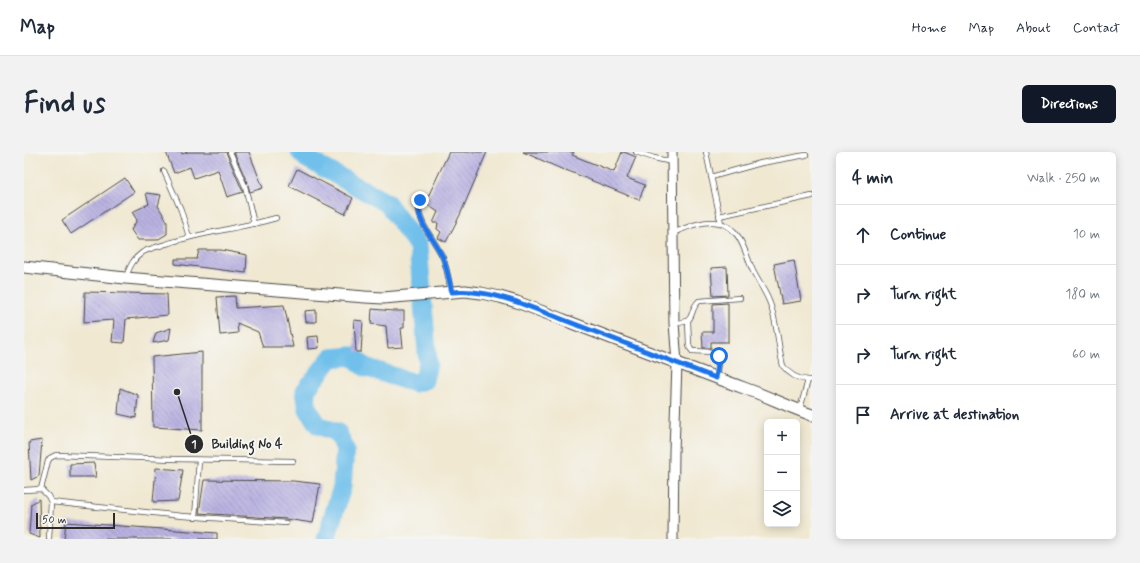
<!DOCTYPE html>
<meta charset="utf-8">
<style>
:root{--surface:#fff;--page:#f2f2f3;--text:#1f2937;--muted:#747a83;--line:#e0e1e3;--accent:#111827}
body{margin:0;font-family:Mynerve,sans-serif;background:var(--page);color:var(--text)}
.controls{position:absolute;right:12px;bottom:12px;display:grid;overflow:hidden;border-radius:6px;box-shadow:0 2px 10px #0003}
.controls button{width:36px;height:36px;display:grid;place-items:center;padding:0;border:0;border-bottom:1px solid var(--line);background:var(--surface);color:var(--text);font:20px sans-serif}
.scale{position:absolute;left:12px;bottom:10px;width:79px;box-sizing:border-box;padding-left:4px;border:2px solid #2b2b2b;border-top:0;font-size:11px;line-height:14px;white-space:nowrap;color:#2b2b2b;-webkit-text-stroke:3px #f6f6f2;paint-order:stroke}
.stop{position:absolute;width:12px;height:12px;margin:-9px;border:3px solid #1a73e8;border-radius:50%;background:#fff}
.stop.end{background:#1a73e8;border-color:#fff;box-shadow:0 1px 4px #0008}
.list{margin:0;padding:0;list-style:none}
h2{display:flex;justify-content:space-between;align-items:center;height:52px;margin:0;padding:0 16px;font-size:17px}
h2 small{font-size:13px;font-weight:400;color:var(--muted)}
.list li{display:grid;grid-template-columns:26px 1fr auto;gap:12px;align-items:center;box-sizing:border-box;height:60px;padding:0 16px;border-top:1px solid var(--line)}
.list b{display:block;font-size:15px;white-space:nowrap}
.list em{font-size:13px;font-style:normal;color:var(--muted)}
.icon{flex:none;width:22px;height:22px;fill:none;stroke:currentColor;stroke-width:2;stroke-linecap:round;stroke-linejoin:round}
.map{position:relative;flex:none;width:788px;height:387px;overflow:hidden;border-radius:6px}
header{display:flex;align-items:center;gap:24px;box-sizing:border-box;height:56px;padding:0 20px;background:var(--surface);border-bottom:1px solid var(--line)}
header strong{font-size:19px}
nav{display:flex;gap:22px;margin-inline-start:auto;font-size:14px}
.intro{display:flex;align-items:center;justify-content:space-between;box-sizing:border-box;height:96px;padding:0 24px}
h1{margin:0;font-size:28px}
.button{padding:10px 18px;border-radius:6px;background:var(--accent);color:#fff;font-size:14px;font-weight:700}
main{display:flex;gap:24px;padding:0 24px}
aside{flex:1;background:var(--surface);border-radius:6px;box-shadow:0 2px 10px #0003}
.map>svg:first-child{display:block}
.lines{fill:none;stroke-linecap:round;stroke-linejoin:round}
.river{stroke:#6fc0eb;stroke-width:19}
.building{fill:url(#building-back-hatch)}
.service-casing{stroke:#494744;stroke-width:6}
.minor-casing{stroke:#494744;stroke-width:11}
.tertiary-casing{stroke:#494744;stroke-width:13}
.service{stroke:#fff;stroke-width:4.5}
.minor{stroke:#fff;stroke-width:9}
.tertiary{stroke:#fff;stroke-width:11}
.route{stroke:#1a73e8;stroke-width:5}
.leader{fill:none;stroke:#2b2b2b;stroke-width:1.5}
.callout-dot{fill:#2b2b2b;stroke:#f6f6f2;stroke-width:1.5}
.mark-label{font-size:12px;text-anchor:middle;font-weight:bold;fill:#fff}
.callout-label{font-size:13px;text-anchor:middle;font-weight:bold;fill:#2b2b2b;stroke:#f6f6f2;stroke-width:4;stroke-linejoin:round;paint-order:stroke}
</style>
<header>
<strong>Map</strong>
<nav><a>Home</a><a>Map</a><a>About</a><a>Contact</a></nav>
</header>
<div class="intro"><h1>Find us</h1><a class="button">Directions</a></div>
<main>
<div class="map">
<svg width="788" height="387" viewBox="0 0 788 387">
<defs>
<pattern id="building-back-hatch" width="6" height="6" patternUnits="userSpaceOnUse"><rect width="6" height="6" fill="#bab3e2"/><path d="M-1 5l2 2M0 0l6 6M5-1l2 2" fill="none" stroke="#9792b7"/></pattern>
</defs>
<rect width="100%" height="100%" fill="#f6f6f2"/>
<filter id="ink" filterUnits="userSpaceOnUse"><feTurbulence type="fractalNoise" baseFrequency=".025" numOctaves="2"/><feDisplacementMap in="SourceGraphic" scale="8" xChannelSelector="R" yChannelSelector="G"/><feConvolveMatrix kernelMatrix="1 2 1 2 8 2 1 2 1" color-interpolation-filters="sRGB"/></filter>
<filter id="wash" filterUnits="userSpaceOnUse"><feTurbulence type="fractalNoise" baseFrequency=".012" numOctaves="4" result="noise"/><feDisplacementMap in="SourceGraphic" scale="16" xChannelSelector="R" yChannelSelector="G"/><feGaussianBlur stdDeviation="0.9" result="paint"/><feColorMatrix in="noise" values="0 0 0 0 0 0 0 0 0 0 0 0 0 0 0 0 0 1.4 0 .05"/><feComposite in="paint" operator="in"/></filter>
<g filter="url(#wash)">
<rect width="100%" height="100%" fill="#f0e8d1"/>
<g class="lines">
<polyline class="river" points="276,0 283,7 363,51 394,94 404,211 400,228 390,231 341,215 328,204 307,206 281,239 284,257 294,273 314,281 321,297 318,335 302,387"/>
</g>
<g id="blocks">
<g class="building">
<polygon points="142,0 157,0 158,2 164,0 202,0 219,40 203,45 194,18 170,26 166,15 150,21"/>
<polygon points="210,0 225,0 239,36 226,40 224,33"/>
<polygon points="425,0 463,0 436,63 422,90 414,86 417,80 413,77 414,71 409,71 414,60 401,51"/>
<polygon points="499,0 550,0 548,3 590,20 598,0 600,0 612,5 603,26 621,33 615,48 542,18 542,19"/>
<polygon points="273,17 329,46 321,62 265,34"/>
<polygon points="101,26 110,40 47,82 38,68"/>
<polygon points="122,41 137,43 134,54 143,69 143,82 133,88 114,88 107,78 113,68 108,60 125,52"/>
<polygon points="175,98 197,98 223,103 222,121 151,112 151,107 173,107"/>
<polygon points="770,108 777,149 758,152 750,112"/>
<polygon points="703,115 704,143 689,144 687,116"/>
<polygon points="61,140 143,142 144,163 102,167 100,191 88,190 90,168 60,170"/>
<polygon points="211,144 212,156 260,153 269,195 239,195 234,180 213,171 214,181 196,183 193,145"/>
<polygon points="704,151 704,190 687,190 687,196 679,196 678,180 689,180 689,152"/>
<polygon points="348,157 369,159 380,159 380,176 377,176 379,195 364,196 362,174 347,172"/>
<polygon points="292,158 292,170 282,170 281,159"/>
<polygon points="330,168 339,169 337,200 332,200"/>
<polygon points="147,176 145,188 129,191 132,181"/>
<polygon points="294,184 295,196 284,197 283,185"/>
<polygon points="178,200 178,278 129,275 128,205"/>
<polygon points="96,236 114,243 112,266 94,262"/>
<polygon points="18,288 15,324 7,328 5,290"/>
<polygon points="70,311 72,325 46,325 46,312"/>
<polygon points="132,316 159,318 154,349 129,350"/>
<polygon points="180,328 269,329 296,332 289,371 262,367 175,361"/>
<polygon points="15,347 16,386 5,382 7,352"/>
<polygon points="42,370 193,381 193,387 40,387"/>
</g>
</g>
</g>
<g filter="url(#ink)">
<use href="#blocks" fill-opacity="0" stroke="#494744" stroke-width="1"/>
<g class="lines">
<defs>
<g id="service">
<polyline points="206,0 221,34 230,72"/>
<polyline points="612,0 630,6 648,10"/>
<polyline points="682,0 697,71"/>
<polyline points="140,19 157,58 165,85"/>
<polyline points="687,25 737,11 782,3"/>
<path d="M396,48c0,3 -1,6 -1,9 1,17 18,34 24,49 4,10 6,23 8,34"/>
<polyline points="695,64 788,44"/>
<path d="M649,81c14,-6 32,-14 47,-10 22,6 25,31 33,48 5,10 12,20 16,30 8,19 9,45 14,65 7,9 14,13 25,14"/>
<path d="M102,125c4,-11 7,-18 17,-25 7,-4 18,-6 26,-9 35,-11 72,-15 107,-25"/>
<polyline points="664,169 665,193 666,196 668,199 691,200 695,204 692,225"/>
<path d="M650,171c24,0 13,-11 25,-22l41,-3"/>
<polyline points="776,257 784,228 788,228"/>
<polyline points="17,337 24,309 26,306 32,303 150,307 269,309"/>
<polyline points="0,338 17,337 24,344 27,350 25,387"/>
<polyline points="27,350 158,364 262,371"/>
<polyline points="171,366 175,308"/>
</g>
<polyline id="minor" points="648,0 650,171 653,211 650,300 649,387"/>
<path id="tertiary" d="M0,115l101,11 240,19 18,1 82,-7 16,2 19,4 17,5c76,29 151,58 227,86 23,8 45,19 68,27"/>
</defs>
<use href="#service" class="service-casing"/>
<use href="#minor" class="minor-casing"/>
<use href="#tertiary" class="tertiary-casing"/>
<use href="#service" class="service"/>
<use href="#minor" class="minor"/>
<use href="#tertiary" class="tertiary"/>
</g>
</g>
<g class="lines" filter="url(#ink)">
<path class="route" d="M396,48c0,3 -1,6 -1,10 1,16 18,33 24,48 4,10 6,23 9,34 23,-2 43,3 65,10l199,76 3,-22"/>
</g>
<path class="leader" d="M153 240L170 292"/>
<g class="callout-dot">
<circle cx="153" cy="240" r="4"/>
<circle cx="170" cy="292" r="10"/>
</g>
<g class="mark-label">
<text x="170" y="296">1</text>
</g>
<g class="callout-label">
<text x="223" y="296">Building No 4</text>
</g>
</svg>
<div class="controls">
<button>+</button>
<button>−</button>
<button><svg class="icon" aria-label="layers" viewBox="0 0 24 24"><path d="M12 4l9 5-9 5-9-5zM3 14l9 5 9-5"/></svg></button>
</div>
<div class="scale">50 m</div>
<div class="stop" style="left:695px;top:204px"></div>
<div class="stop end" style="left:396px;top:48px"></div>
</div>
<aside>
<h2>4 min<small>Walk · 250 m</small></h2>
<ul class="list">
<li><svg class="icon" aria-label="ahead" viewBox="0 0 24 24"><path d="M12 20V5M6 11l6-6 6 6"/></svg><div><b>Continue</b></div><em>10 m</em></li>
<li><svg class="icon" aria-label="right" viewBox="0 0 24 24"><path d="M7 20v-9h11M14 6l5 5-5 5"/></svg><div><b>Turn right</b></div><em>180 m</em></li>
<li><svg class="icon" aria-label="right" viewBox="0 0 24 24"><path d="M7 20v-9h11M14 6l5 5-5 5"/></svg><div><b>Turn right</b></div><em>60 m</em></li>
<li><svg class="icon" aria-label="arrive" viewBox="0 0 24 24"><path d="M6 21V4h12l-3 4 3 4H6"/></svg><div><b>Arrive at destination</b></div></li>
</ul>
</aside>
</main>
